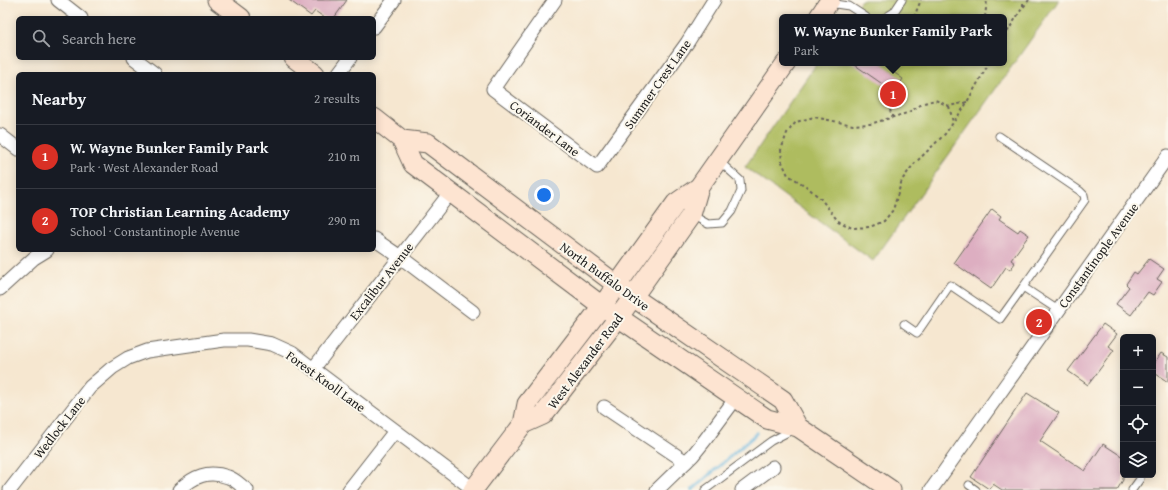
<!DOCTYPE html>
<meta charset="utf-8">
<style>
:root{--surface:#171b24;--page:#20242c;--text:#f1f3f6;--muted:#9ea1a6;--line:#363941;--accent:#d93025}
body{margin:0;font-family:"Gentium Book Plus",serif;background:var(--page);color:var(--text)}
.controls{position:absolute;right:12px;bottom:12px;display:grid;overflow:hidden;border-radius:6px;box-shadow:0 2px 10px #0003}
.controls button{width:36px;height:36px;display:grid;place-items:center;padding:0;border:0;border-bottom:1px solid var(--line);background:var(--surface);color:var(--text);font:20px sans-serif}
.you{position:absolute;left:544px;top:195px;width:14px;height:14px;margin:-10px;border:3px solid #fff;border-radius:50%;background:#1a73e8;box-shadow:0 0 0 6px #1a73e833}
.badge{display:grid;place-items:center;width:26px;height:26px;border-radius:50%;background:var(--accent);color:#fff;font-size:13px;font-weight:700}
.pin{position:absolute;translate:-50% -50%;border:2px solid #fff;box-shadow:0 1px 4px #0006}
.popup{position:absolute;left:779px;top:14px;width:228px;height:52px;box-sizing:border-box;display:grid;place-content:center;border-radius:6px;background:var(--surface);filter:drop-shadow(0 1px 3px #0005);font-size:13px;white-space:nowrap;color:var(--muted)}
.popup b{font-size:15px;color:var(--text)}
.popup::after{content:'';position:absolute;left:50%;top:100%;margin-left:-8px;border:8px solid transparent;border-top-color:var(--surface)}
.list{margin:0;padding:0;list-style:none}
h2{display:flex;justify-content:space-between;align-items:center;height:52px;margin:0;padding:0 16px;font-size:17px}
h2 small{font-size:13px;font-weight:400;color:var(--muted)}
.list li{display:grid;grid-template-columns:26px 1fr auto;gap:12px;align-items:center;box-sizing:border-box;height:64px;padding:0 16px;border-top:1px solid var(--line)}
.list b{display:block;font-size:15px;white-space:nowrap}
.list p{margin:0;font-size:13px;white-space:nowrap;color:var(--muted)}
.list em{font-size:13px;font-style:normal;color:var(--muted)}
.icon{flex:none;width:22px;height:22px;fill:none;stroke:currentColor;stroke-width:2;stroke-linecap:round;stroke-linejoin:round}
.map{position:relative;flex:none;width:1168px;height:490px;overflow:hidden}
.search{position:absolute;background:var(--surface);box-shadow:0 2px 10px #0003;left:16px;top:16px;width:360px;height:44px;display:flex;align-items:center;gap:10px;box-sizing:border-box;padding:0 14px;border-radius:6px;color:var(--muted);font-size:15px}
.panel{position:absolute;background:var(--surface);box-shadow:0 2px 10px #0003;left:16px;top:72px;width:360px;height:180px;border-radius:6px}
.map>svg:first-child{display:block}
.green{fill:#aebc5e;stroke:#656c3d}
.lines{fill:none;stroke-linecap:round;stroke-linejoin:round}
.stream{stroke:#60b0da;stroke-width:3.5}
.building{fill:#ddaec1}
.lane-casing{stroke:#68635b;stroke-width:9}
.street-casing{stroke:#68635b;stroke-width:15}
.secondary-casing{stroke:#68635b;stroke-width:21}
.path{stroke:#68635b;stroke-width:2;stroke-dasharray:3 3;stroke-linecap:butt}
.lane{stroke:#fff;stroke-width:7}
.street{stroke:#fff;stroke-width:13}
.secondary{stroke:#fde4d1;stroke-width:19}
.labels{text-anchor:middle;stroke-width:4;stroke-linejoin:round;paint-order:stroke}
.street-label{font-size:13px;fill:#1c1c1c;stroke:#fbf7ec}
</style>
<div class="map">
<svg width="1168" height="490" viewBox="0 0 1168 490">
<rect width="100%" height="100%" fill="#fbf7ec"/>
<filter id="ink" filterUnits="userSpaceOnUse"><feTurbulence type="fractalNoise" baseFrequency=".025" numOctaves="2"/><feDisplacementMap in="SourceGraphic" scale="8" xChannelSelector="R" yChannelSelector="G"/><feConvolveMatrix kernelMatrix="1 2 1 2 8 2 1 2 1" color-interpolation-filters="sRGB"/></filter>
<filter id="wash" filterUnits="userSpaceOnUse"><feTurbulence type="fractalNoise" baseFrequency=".012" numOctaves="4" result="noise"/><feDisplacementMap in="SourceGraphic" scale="16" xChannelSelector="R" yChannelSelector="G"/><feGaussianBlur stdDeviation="0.9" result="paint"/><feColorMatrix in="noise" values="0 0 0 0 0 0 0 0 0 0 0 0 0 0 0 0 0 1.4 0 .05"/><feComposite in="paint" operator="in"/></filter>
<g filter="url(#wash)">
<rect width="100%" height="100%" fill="#f6e7d0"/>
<polygon class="green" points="861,0 1059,0 873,261 745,167 817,63 1004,63 1004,17 849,17"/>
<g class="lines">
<polyline class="stream" points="692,490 757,433"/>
</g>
<g id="blocks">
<g class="building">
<polygon points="289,0 347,0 334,18 325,18 315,11 311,16"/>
<polygon points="852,63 881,63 903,79 894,92"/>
<polygon points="992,209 1001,216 999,219 1018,232 1020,229 1029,235 1011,260 1015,263 1010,270 1006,267 991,289 954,263"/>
<polygon points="1149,259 1164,269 1157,279 1162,282 1153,295 1148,292 1131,315 1116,304 1129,287 1126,284 1134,272 1137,274"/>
<polygon points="1103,324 1117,334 1108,346 1114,350 1088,385 1068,371"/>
<polygon points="1161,353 1168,357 1168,382 1153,372 1153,365"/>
<polygon points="1027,393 1059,413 1040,441 1085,471 1103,444 1123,457 1123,480 1117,490 1002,490 993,484 989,489 971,477"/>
</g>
</g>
</g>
<g filter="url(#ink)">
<use href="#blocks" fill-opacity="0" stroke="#68635b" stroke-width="1"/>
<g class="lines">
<defs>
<g id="lane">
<polyline points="829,3 849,6 866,17"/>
<polyline points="886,17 894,12 902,0"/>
<polyline points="999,136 1080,191 1084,195 1085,200 1023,287 1058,310"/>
<polyline points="692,215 708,224 722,223 732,211 741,191 740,180 719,161"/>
<polyline points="904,324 917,333 950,285 1000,319 1023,287"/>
<polyline points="969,485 976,490"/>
<polyline points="705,490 771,441 794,429"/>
<polyline points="1132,490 1140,479"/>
</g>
<g id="street">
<polyline points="58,0 81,18"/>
<polyline points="555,0 493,89 597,167 687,43 714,0"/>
<polyline points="374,27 394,0"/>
<polyline points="134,58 155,74"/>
<polyline points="338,74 350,58"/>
<polyline points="0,135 18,149"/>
<polyline points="374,239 399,256 473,312"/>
<polyline points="0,289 34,258 47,250"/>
<polyline points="313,369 450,193"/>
<polyline points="604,407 686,462"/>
<polyline points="10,490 90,387 112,368 128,358 147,351 224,340 248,340 272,344 292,353 473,489"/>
<path d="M179,490c15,-14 29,-20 49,-13 7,2 13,9 19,13"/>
<polyline points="349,490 395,431"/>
<polyline points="657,490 693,455 705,440 736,398"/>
<polyline points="742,490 773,467"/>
<polyline points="931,490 1168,156"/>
</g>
<g id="secondary">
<polyline points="217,0 241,18"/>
<polyline points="819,17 830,0"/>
<polyline points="294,58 315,74"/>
<polyline points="374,118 402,140 413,164 602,306 767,419 798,427 891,490"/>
<polyline points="402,140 428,143 633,297 783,400 798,427"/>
<polyline points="523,424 543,415 618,318 691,215 699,187"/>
<polyline points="473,490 523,424 527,404 602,306 676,203 699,187 786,63"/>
</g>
</defs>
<use href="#lane" class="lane-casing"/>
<use href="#street" class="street-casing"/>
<use href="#secondary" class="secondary-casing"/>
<g class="path">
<polyline points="1023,6 1023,0"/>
<polyline points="914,17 921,0"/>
<polyline points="985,17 987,0"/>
<polyline points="1004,37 1021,10 1029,0"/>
<polyline points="900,63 902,63"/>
<polyline points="894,69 898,63"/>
<polyline points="967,102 949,106 935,100 924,103 907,113 870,124 853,125 814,117 796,122 787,133 781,150 782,162 788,175 806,186 821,199 838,221 852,228 870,227 884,221 893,210 902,180 913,165 945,134 965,106 967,102 989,63"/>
<polyline points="949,106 953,122"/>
<polyline points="893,118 890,110 889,103 894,96"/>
</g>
<use href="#lane" class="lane"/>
<use href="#street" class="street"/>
<use href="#secondary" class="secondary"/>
</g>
</g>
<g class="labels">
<g class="street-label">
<text transform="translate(657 84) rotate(-55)" y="5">Summer Crest Lane</text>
<text transform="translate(545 128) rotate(37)" y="5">Coriander Lane</text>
<text transform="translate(1098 255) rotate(-54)" y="5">Constantinople Avenue</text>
<text transform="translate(605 276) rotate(36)" y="5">North Buffalo Drive</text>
<text transform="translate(381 281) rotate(-52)" y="5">Excalibur Avenue</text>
<text transform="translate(585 361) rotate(-53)" y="5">West Alexander Road</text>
<text transform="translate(326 381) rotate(36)" y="5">Forest Knoll Lane</text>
<text transform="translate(59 427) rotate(-52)" y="5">Wedlock Lane</text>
</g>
</g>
</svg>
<div class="controls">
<button>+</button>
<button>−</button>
<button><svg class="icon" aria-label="locate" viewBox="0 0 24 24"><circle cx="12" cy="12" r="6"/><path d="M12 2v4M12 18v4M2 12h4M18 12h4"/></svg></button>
<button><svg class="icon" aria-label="layers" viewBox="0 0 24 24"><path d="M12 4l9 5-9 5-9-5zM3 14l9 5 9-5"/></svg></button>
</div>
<div class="you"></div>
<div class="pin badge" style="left:893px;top:94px">1</div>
<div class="popup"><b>W. Wayne Bunker Family Park</b>Park</div>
<div class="pin badge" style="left:1039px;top:322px">2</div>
<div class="search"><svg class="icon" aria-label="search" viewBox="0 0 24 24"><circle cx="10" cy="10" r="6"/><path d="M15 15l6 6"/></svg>Search here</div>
<section class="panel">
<h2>Nearby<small>2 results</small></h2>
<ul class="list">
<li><span class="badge">1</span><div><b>W. Wayne Bunker Family Park</b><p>Park · West Alexander Road</p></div><em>210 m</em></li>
<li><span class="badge">2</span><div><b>TOP Christian Learning Academy</b><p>School · Constantinople Avenue</p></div><em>290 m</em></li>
</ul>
</section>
</div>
